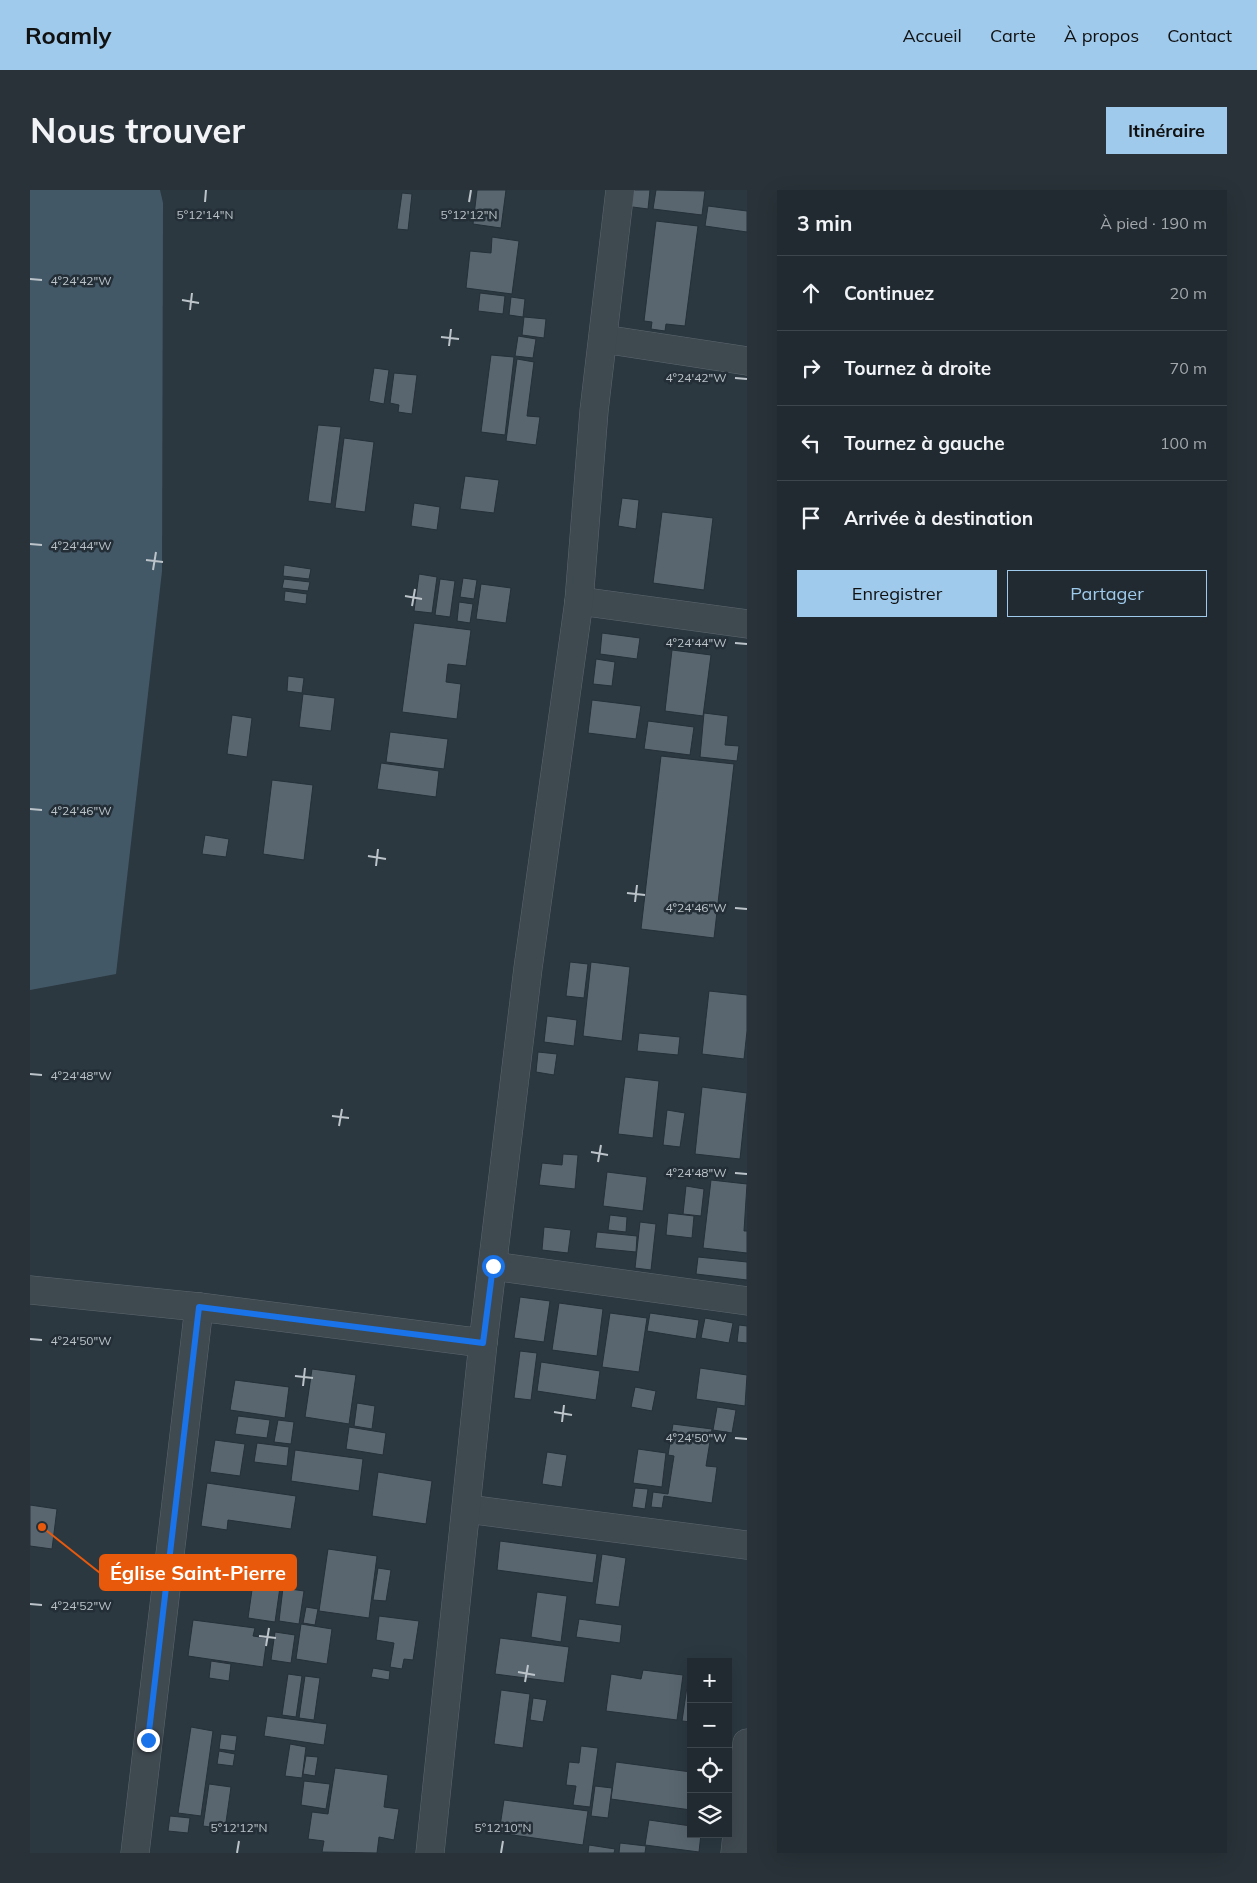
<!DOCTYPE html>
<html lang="fr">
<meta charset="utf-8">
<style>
:root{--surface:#202a30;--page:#283238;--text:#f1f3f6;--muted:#a2a7ab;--line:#3d464c;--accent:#9fcaec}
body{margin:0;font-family:Mulish,sans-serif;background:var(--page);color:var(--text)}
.controls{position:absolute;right:15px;bottom:15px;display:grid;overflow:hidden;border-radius:0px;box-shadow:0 5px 20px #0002}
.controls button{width:45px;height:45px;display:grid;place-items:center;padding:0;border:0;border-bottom:1px solid var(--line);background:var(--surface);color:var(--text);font:25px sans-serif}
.stop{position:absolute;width:15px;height:15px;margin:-11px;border:4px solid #1a73e8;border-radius:50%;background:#fff}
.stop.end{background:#1a73e8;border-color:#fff;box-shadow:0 1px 5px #0008}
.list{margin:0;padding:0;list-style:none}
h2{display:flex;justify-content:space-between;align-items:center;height:65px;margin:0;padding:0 20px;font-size:21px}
h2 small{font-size:16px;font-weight:400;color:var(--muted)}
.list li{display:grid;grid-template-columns:32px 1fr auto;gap:15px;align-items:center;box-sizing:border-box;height:75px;padding:0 20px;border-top:1px solid var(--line)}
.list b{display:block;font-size:19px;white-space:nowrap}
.list em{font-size:16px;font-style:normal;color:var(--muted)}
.actions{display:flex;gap:10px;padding:15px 20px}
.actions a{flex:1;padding:11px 0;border:1px solid var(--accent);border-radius:0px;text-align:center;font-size:18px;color:var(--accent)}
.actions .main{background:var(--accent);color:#111}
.icon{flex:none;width:28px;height:28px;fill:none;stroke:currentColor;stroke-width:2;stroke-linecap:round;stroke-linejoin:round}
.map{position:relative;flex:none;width:717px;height:1663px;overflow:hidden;border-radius:0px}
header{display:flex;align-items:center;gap:30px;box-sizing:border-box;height:70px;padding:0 25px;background:var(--accent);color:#111}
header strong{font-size:24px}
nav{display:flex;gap:28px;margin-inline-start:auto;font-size:18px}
.intro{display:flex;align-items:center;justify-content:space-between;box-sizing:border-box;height:120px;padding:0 30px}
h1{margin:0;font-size:35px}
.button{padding:12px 22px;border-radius:0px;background:var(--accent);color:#111;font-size:18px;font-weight:700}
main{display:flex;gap:30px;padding:0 30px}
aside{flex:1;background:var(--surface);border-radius:0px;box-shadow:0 5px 20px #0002}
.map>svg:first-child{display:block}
.water{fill:#435867}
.building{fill:#596670;stroke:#253038}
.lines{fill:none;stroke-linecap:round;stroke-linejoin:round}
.minor-casing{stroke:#5d676e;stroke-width:29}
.tertiary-casing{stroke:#5d676e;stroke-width:29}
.minor{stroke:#3f4950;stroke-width:28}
.tertiary{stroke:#3f4950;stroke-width:28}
.route{stroke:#1a73e8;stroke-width:6}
.ticks{fill:none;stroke:#bcc4ca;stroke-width:2}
.ticks-label{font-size:12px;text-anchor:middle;fill:#bcc4ca;stroke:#232e36;stroke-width:5;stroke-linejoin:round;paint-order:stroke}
.leader{fill:none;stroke:#e8590c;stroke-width:2}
.callout-dot{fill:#e8590c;stroke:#232e36;stroke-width:2}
.callout{fill:#e8590c;stroke:#e8590c;stroke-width:2}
.callout-label{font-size:20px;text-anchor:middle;font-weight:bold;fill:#fff}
</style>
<header>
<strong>Roamly</strong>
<nav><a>Accueil</a><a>Carte</a><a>À propos</a><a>Contact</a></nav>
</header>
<div class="intro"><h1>Nous trouver</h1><a class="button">Itinéraire</a></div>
<main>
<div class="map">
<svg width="717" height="1663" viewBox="0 0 717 1663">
<rect width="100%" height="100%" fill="#2b3840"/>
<polygon class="water" points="0,0 130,0 133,13 132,381 86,784 0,800"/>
<g class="building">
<polygon points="447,0 476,0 471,38 443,34"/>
<polygon points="597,0 620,0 618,19 595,16"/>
<polygon points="626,0 675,1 672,25 623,19"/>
<polygon points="372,3 382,4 378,40 367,39"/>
<polygon points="678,16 717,21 717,42 675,36"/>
<polygon points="626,31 668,36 655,136 636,134 635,141 621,139 622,132 614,131"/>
<polygon points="462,47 489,51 482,104 436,98 440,61 461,63"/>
<polygon points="450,103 475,106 473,124 448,121"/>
<polygon points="481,107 495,109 493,127 479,125"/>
<polygon points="494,127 516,129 514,148 492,145"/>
<polygon points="488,146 506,149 503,168 485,166"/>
<polygon points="461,165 484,167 475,245 451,242"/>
<polygon points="487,169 504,172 497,226 510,227 506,255 476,251"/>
<polygon points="344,178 359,180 354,214 339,211"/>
<polygon points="364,183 387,185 382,224 368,222 369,215 360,213"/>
<polygon points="288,235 311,237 301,314 278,311"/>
<polygon points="314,248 344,252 335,322 305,318"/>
<polygon points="435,286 469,290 464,323 430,319"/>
<polygon points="592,308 609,310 606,339 588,336"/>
<polygon points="384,313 410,317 407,340 381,336"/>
<polygon points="632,322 683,328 674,400 623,393"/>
<polygon points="254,375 281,379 279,389 253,386"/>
<polygon points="389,384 407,387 402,423 384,421"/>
<polygon points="433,388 447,390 444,409 430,407"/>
<polygon points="254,389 280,392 278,401 252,398"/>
<polygon points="410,389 425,391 420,427 405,425"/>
<polygon points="451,394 481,398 476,433 446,429"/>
<polygon points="255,401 277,404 276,414 254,411"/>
<polygon points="429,412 443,414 440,433 427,431"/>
<polygon points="384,433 441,440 436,476 418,474 416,492 431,494 427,529 372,522"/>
<polygon points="572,443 610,448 607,469 570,464"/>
<polygon points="642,460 681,465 673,526 635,521"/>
<polygon points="566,469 585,472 582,496 563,494"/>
<polygon points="258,486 274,488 272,503 257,501"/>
<polygon points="273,504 305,508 301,541 269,537"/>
<polygon points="562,510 611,516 606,549 558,543"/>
<polygon points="674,523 698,526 695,555 709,556 707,571 670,567"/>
<polygon points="202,525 222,528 217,567 197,564"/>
<polygon points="618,531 664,537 660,565 614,559"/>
<polygon points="360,542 418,549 414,579 356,572"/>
<polygon points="631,566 704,574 684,748 611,739"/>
<polygon points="351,573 409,581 406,607 347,599"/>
<polygon points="242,590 283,595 274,670 233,664"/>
<polygon points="175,645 199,649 196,667 172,664"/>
<polygon points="540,772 558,774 554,808 536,806"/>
<polygon points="561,772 600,777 592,851 553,846"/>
<polygon points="679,801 717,805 717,841 714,869 672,864"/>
<polygon points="517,826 547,830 544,856 514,852"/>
<polygon points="609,843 650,847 648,865 607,861"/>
<polygon points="508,862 527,864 524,885 506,882"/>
<polygon points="595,887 629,891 623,948 588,944"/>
<polygon points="672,897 717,903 710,969 665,964"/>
<polygon points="637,920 655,923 650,957 633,955"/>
<polygon points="533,964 548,965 545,999 509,995 512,973 532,975"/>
<polygon points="577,982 617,987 613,1021 573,1016"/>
<polygon points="681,990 717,994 714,1041 717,1041 717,1063 673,1058"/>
<polygon points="656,996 674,999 671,1026 653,1024"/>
<polygon points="638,1023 664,1026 662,1048 636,1045"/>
<polygon points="580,1025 597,1027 596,1042 578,1040"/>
<polygon points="610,1032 626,1034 621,1080 605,1078"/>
<polygon points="514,1037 541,1040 538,1063 512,1060"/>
<polygon points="567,1042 607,1046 606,1062 565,1058"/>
<polygon points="668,1067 717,1072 717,1090 666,1084"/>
<polygon points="490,1107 520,1111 514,1152 484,1148"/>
<polygon points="529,1113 573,1119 567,1166 522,1160"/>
<polygon points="580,1123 617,1128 609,1182 572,1177"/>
<polygon points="620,1123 669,1130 666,1149 617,1141"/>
<polygon points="675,1128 703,1133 699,1153 671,1148"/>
<polygon points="709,1135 717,1136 717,1153 707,1152"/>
<polygon points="490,1161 507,1163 501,1210 484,1208"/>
<polygon points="511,1172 570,1181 566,1210 507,1201"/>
<polygon points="670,1178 717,1185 715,1216 666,1209"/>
<polygon points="282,1179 326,1185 319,1234 275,1227"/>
<polygon points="205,1190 259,1197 255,1228 200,1220"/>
<polygon points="605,1197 626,1201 622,1221 601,1217"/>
<polygon points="327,1213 345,1216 342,1239 324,1236"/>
<polygon points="687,1217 706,1220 702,1243 683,1240"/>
<polygon points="208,1226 240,1230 237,1248 205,1244"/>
<polygon points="248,1230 264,1232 261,1254 244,1252"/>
<polygon points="643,1234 682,1239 676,1276 687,1277 682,1313 634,1306 632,1318 621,1317 623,1302 638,1304 644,1266 638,1265"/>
<polygon points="319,1237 356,1243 353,1265 316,1259"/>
<polygon points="185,1250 215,1254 210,1286 180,1282"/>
<polygon points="227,1253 259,1257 257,1276 224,1272"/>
<polygon points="608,1259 636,1263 632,1297 603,1293"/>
<polygon points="265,1260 333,1269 329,1301 261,1291"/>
<polygon points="517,1262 537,1265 532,1297 512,1294"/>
<polygon points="348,1282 402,1291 396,1334 342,1326"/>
<polygon points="177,1293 266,1306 261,1339 198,1330 197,1340 171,1336"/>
<polygon points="605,1298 618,1299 615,1319 602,1317"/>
<polygon points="0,1315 27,1319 22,1359 0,1356"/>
<polygon points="470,1351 567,1364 563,1393 467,1380"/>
<polygon points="298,1359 347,1366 339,1428 289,1421"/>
<polygon points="572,1364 596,1368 589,1417 565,1414"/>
<polygon points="348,1378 361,1380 356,1411 343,1410"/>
<polygon points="223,1393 250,1397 245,1432 218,1428"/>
<polygon points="253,1398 274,1401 269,1434 249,1431"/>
<polygon points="507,1402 537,1406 531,1452 501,1447"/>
<polygon points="276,1417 288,1419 285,1435 273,1433"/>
<polygon points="349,1426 389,1431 383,1470 374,1469 372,1479 360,1477 364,1453 346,1450"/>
<polygon points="549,1429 592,1435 590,1453 546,1447"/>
<polygon points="163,1430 225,1438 223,1446 237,1448 233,1477 158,1466"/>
<polygon points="271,1434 302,1439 297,1474 266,1469"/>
<polygon points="245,1442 265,1445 261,1473 241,1470"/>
<polygon points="470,1448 539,1457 534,1493 465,1484"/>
<polygon points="181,1471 201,1474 199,1491 179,1488"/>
<polygon points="343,1478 360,1481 359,1490 341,1487"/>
<polygon points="613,1480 653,1485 647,1530 576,1521 581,1484 611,1489"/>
<polygon points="258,1484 272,1486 266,1527 252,1525"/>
<polygon points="275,1486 290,1488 284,1530 269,1528"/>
<polygon points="658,1490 661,1490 661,1532 652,1531"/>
<polygon points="471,1500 500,1504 493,1558 464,1554"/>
<polygon points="503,1508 517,1510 513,1532 500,1530"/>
<polygon points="237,1526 297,1534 294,1555 234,1546"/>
<polygon points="161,1537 183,1541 171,1626 148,1623"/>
<polygon points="191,1544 207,1546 205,1561 189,1559"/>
<polygon points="260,1554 276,1557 272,1588 255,1586"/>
<polygon points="551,1556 568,1558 560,1617 543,1615 546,1596 536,1595 539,1572 549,1573"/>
<polygon points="189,1561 205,1564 203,1576 187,1574"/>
<polygon points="276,1566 288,1567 285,1586 273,1584"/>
<polygon points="586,1572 661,1582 661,1620 581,1609"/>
<polygon points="305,1578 358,1585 354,1617 369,1619 364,1650 349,1647 347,1663 292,1662 294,1651 278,1649 282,1622 298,1624"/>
<polygon points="274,1591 300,1594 296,1619 271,1615"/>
<polygon points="179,1594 201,1597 195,1639 173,1636"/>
<polygon points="565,1596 582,1598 578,1628 561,1626"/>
<polygon points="474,1610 558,1621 553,1655 469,1643"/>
<polygon points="140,1626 160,1628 158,1643 138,1641"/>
<polygon points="619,1630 661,1636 661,1644 671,1644 669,1662 615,1655"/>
<polygon points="590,1653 616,1656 615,1663 589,1663"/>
<polygon points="559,1655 585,1659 584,1663 558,1663"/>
</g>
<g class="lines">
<defs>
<g id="minor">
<polyline points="573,149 717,171"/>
<polyline points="549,411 717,434"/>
<polyline points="463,1076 717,1111"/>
<polyline points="437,1319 717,1355"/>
<polyline points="105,1663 169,1117"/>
<polyline points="705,1663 717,1553"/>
</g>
<g id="tertiary">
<polyline points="0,1100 169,1117 453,1153"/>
<polyline points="400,1663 453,1153 498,778 549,411 564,221 590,0"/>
</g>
</defs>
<use href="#minor" class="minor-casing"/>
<use href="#tertiary" class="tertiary-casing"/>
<use href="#minor" class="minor"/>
<use href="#tertiary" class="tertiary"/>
</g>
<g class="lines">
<polyline class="route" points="118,1550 169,1117 453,1153 463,1076"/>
</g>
<path class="ticks" d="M175,12l1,-12M439,12l2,-12M0,89l12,1M152,110l17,3M160,120l2,-17M411,147l18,2M419,156l2,-17M705,188l12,1M0,354l12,1M116,370l17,2M123,380l3,-18M375,406l17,3M382,416l3,-17M705,453l12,1M0,619l12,1M338,666l18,3M346,676l2,-17M597,703l18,2M605,712l2,-17M705,718l12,1M0,884l12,1M302,926l17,2M309,936l3,-17M561,962l17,3M568,972l3,-17M705,983l12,1M0,1149l12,1M265,1186l18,2M273,1196l2,-18M524,1222l18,3M532,1232l2,-17M705,1248l12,1M0,1414l12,1M229,1446l17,2M236,1456l3,-18M488,1482l17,3M495,1492l3,-17M207,1663l2,-12M471,1663l2,-12"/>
<g class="ticks-label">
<text x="175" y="29">5°12'14"N</text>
<text x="439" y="29">5°12'12"N</text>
<text x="51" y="95">4°24'42"W</text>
<text x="666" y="192">4°24'42"W</text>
<text x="51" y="360">4°24'44"W</text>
<text x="666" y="457">4°24'44"W</text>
<text x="51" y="625">4°24'46"W</text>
<text x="666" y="722">4°24'46"W</text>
<text x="51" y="890">4°24'48"W</text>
<text x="666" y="987">4°24'48"W</text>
<text x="51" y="1155">4°24'50"W</text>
<text x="666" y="1252">4°24'50"W</text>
<text x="51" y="1420">4°24'52"W</text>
<text x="209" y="1642">5°12'12"N</text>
<text x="473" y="1642">5°12'10"N</text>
</g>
<path class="leader" d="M12 1337L70 1383"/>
<circle class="callout-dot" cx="12" cy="1337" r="5"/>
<rect class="callout" x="70" y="1365" width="196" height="35" rx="5"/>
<g class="callout-label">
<text x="168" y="1390">Église Saint-Pierre</text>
</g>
</svg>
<div class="controls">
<button>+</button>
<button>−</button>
<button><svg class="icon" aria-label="locate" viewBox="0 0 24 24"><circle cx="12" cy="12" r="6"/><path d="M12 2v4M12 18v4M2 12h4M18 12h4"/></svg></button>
<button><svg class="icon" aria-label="layers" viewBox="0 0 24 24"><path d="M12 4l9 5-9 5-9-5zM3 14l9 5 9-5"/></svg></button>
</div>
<div class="stop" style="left:463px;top:1076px"></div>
<div class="stop end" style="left:118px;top:1550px"></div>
</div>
<aside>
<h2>3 min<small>À pied · 190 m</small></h2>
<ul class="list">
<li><svg class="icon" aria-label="ahead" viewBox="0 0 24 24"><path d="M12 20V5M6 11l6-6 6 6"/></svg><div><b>Continuez</b></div><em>20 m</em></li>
<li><svg class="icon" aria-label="right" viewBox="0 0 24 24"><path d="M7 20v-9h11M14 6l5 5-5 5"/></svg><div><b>Tournez à droite</b></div><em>70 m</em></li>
<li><svg class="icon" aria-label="left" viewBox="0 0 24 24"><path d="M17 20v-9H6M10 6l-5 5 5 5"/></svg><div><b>Tournez à gauche</b></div><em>100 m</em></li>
<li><svg class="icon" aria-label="arrive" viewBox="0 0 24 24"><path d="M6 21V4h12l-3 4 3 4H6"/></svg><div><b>Arrivée à destination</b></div></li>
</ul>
<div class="actions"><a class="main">Enregistrer</a><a>Partager</a></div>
</aside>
</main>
